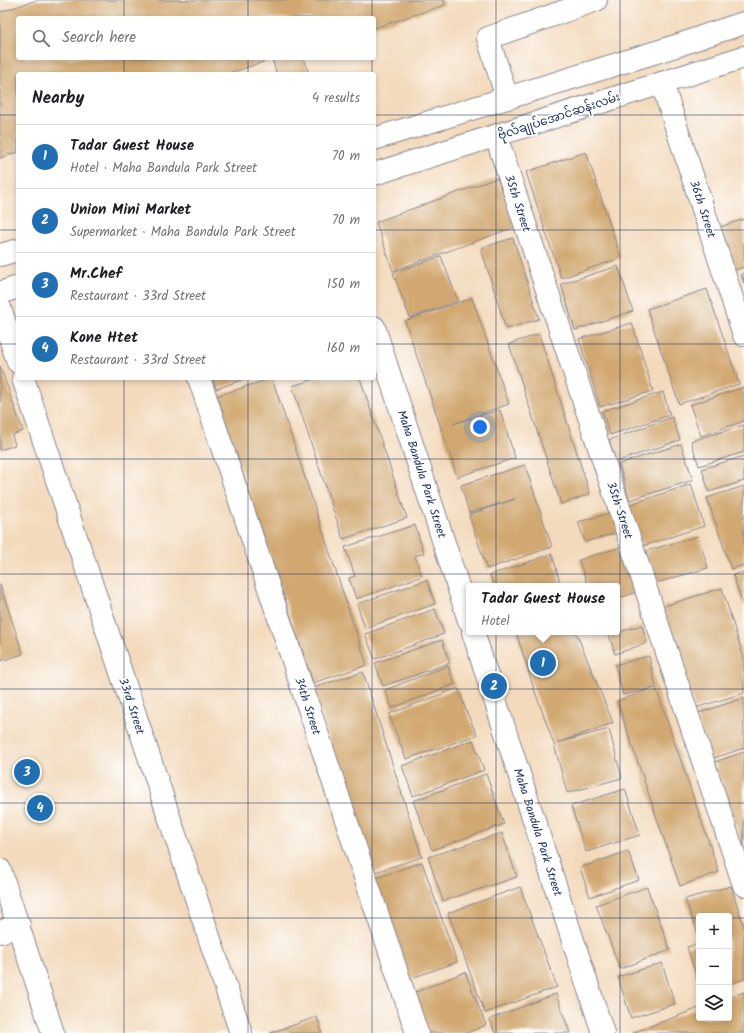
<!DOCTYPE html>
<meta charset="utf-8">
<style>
:root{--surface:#fff;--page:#f6f6f6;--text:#202124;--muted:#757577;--line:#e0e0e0;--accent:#1f6fb2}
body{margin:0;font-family:Kalam,"Noto Sans Myanmar",sans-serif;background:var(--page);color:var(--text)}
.controls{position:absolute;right:12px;bottom:12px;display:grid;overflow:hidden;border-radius:4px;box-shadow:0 2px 6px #0003}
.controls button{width:36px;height:36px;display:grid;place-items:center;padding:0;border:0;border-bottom:1px solid var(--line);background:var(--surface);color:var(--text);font:20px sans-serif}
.you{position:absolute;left:480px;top:427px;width:14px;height:14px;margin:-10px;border:3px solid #fff;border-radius:50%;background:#1a73e8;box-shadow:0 0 0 6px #1a73e833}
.badge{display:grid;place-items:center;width:26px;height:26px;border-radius:50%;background:var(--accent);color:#fff;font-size:13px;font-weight:700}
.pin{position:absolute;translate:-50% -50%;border:2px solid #fff;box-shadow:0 1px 4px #0006}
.popup{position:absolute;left:466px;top:583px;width:154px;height:52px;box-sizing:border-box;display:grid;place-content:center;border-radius:4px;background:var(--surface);filter:drop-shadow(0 1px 3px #0005);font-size:13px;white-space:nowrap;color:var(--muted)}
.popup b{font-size:15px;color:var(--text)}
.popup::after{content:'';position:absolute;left:50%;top:100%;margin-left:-8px;border:8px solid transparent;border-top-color:var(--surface)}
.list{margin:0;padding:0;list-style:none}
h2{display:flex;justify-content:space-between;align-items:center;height:52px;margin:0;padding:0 16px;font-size:17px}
h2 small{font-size:13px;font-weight:400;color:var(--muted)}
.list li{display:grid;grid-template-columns:26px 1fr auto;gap:12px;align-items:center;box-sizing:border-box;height:64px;padding:0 16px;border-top:1px solid var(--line)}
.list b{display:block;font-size:15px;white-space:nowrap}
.list p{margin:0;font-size:13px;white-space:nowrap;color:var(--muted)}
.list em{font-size:13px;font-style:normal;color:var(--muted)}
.icon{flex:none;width:22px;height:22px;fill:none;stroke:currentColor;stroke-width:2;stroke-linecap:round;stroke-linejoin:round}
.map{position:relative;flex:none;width:744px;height:1033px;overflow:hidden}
.search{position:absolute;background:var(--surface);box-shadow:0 2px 6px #0003;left:16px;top:16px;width:360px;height:44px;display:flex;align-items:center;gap:10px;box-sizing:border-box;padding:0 14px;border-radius:4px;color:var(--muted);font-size:15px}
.panel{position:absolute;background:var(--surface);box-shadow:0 2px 6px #0003;left:16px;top:72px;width:360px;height:308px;border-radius:4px}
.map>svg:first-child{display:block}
.building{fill:#d1a871}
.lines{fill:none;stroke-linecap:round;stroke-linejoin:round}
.minor-casing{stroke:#87848d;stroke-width:24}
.major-casing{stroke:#87848d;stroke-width:24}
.minor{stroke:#fff;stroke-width:22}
.major{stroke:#fff;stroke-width:22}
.grid{fill:none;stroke:#1b2f5e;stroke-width:1;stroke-opacity:0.55}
.labels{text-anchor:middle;stroke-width:3.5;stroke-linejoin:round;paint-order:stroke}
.street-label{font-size:12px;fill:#1b2f5e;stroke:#fff}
</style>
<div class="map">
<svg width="744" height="1033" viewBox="0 0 744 1033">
<rect width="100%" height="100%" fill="#fff"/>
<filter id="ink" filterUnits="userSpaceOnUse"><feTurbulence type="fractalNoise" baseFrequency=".025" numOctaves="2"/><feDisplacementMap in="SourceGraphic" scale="8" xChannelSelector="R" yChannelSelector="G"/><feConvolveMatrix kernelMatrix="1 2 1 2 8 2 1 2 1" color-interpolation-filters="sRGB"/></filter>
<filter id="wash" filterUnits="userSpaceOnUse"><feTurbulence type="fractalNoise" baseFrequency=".012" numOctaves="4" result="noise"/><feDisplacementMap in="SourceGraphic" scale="16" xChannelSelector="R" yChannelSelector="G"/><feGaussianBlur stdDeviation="0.9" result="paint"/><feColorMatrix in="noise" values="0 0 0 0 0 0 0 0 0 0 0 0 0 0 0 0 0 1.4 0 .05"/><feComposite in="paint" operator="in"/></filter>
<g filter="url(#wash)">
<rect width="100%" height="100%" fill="#f3dabc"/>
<g id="blocks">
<g class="building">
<polygon points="37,0 444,0 445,5 374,28 374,18 18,18 18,58 304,58 309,74 277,74 272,59 227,74 18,74 18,152 0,158 0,12"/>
<polygon points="586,152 621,258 561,278 526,172"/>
<polygon points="497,178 515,227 393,271 376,222"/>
<polygon points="744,219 744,267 734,270 720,227"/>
<polygon points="513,238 539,319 506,329 481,248"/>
<polygon points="441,256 458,301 410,318 393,273"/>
<polygon points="618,266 633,311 575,330 561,284"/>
<polygon points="744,273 744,283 741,274"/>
<polygon points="707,289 739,384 679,404 647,309"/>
<polygon points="472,298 509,404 453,424 500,410 515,458 457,477 441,428 405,321"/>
<polygon points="632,323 653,391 600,407 579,339"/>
<polygon points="539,334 590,494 561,504 509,344"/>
<polygon points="0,366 23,431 12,435 15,445 0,450"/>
<polygon points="212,378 247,378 216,389"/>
<polygon points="272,378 367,665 313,683 217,396"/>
<polygon points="318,378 360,378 407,518 343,539 292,386"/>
<polygon points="744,387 744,421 701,436 690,405"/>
<polygon points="663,392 670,415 610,435 602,411"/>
<polygon points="672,417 680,440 616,462 609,440"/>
<polygon points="744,425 744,452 699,466 691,441"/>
<polygon points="681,444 693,480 630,500 619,464"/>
<polygon points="744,456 744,481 709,492 702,469"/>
<polygon points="525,465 552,547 487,569 469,515 515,499 469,513 461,485"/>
<polygon points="691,484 704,526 643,546 629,505"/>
<polygon points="744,486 744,565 731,569 707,498"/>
<polygon points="617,511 623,531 585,542 578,522"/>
<polygon points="415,525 424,553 415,556 422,576 356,599 349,578 355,576 345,547"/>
<polygon points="698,536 708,568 655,583 646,551"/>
<polygon points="624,546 639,591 617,599 617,586 588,586 579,560"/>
<polygon points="552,554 561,586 494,586 490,575"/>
<polygon points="744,572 744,608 733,575"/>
<polygon points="427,580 435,604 365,628 357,604"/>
<polygon points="0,584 23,654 0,661"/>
<polygon points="722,588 744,659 744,693 695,708 664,606"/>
<polygon points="435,609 444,634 375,659 365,634"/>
<polygon points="642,625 647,643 615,654 609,635"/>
<polygon points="516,632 576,632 613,723 557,743 609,729 622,778 567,793 554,744 534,689"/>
<polygon points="442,640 450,663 383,686 375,663"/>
<polygon points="649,656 656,688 719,872 680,886 617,701 654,688 623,695 615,665"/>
<polygon points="448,666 455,684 392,708 385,690"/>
<polygon points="363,672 422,857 372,873 313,688"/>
<polygon points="458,688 467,713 477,735 406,759 389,714"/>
<polygon points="744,698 744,748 711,759 696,714"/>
<polygon points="473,740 484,770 413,796 402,766"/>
<polygon points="744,752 744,849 715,762"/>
<polygon points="486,774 504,824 432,850 413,801"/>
<polygon points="625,789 640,835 586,852 571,806"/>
<polygon points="502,833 517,877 443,901 428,857"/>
<polygon points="628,851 639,880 590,897 580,868"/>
<polygon points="422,862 457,962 406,980 371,880"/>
<polygon points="731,886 744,927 744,979 729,984 729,916 699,916 699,937 685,899"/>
<polygon points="520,887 557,987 485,1013 448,913"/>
<polygon points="647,887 670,950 620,969 596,905"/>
<polygon points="699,944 699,985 687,947"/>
<polygon points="662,963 675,1004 631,1018 618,977"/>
<polygon points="465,972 486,1025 467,1033 423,1033 408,995"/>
<polygon points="744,992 744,1033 632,1033 699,1008 699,1018 729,1018 729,997"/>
<polygon points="556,994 570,1033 495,1033 490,1019"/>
<polygon points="317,1017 322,1033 270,1033"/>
</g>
</g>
</g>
<g filter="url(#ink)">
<use href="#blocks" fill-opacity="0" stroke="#87848d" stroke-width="1"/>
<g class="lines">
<defs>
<g id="minor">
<polyline points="662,83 744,335"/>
<polyline points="507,98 488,38 596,0"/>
<polyline points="496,136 744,885"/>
<polyline points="0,308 18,362"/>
<polyline points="374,327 469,620"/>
<polyline points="23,378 241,1033"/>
<polyline points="199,378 417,1033"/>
<polyline points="473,632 603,1033"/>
<polyline points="0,870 53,1033"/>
<polyline points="0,932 19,925"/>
</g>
<g id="major">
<polyline points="374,139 679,45 707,35 744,23"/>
<polyline points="374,174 744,57"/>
<polyline points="0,255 18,250"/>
<polyline points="0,293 18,287"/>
</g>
</defs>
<use href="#minor" class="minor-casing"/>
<use href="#major" class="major-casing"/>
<use href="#minor" class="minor"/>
<use href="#major" class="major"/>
</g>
</g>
<path class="grid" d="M124,0v18M248,0v18M372,0v18M496,0v1033M620,0v1033M124,58v16M248,58v16M372,58v16M0,115h18M374,115h370M0,230h18M374,230h370M0,344h18M374,344h370M124,378v655M248,378v655M372,378v655M0,459h744M0,574h744M0,689h744M0,803h744M0,918h699M729,918h15"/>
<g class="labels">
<g class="street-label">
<text transform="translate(559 116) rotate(-18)" y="4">ဗိုလ်ချုပ်အောင်ဆန်းလမ်း</text>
<text transform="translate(518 203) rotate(72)" y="4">35th Street</text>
<text transform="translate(703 209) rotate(72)" y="4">36th Street</text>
<text transform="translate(422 474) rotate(72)" y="4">Maha Bandula Park Street</text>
<text transform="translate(620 510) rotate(72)" y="4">35th Street</text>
<text transform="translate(132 706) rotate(72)" y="4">33rd Street</text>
<text transform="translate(308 706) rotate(72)" y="4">34th Street</text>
<text transform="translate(538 832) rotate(72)" y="4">Maha Bandula Park Street</text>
</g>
</g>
</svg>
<div class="controls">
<button>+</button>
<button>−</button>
<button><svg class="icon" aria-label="layers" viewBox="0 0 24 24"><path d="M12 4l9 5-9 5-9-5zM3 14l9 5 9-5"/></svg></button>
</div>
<div class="you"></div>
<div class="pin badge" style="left:543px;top:663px">1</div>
<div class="popup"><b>Tadar Guest House</b>Hotel</div>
<div class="pin badge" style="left:494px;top:686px">2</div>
<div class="pin badge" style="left:27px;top:772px">3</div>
<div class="pin badge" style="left:40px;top:808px">4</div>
<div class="search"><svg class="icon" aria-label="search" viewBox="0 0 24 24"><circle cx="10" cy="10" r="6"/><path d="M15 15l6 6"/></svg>Search here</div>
<section class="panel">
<h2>Nearby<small>4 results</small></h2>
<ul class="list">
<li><span class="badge">1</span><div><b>Tadar Guest House</b><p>Hotel · Maha Bandula Park Street</p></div><em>70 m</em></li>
<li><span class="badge">2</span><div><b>Union Mini Market</b><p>Supermarket · Maha Bandula Park Street</p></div><em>70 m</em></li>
<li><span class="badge">3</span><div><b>Mr.Chef</b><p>Restaurant · 33rd Street</p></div><em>150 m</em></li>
<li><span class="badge">4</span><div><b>Kone Htet</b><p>Restaurant · 33rd Street</p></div><em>160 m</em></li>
</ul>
</section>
</div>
